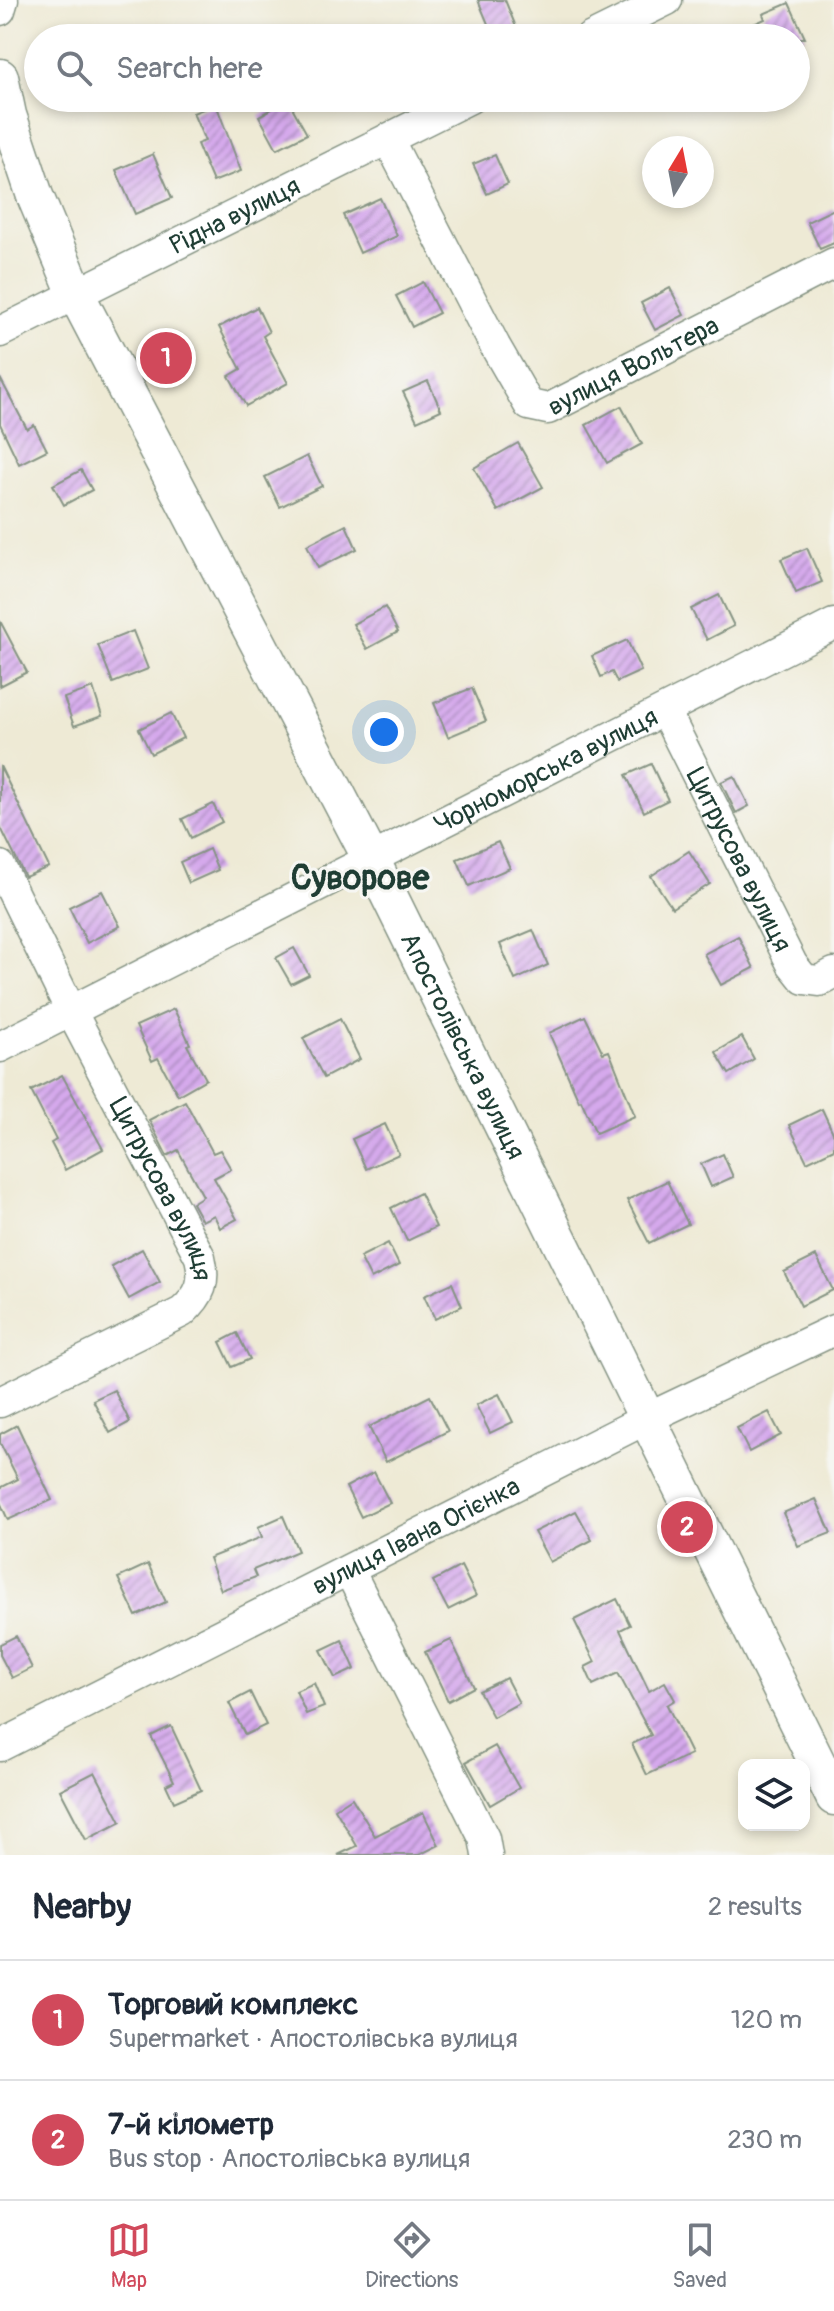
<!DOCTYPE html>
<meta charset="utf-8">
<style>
:root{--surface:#fff;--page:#f2f2f3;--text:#1f2937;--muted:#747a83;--line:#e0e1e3;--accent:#d1495b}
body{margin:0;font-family:Pangolin,sans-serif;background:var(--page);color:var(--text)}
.controls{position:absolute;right:24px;bottom:24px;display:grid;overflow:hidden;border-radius:16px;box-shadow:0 4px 12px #0003}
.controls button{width:72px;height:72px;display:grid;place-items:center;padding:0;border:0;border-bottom:2px solid var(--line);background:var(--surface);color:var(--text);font:40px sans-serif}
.compass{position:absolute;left:642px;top:136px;width:72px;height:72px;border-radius:50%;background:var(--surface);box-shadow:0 4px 12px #0003;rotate:10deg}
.you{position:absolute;left:384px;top:732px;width:28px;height:28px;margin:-20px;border:6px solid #fff;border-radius:50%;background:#1a73e8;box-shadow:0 0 0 12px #1a73e833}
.badge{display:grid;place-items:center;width:52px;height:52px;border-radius:50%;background:var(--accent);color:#fff;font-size:26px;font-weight:700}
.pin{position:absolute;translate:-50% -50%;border:4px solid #fff;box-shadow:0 2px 8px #0006}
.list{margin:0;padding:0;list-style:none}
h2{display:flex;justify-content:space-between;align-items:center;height:104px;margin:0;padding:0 32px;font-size:34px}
h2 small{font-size:26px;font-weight:400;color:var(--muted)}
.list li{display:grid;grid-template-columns:52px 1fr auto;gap:24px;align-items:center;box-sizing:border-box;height:120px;padding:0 32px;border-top:2px solid var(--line)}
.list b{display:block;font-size:30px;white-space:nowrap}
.list p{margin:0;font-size:26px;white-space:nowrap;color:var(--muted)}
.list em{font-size:26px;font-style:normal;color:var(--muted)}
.icon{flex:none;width:44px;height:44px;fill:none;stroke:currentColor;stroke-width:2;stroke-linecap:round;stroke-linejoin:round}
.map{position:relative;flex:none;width:834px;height:1855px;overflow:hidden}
.search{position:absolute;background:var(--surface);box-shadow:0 4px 12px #0003;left:24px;right:24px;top:24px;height:88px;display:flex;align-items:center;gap:20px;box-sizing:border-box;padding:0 28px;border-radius:44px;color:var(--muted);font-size:30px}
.sheet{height:344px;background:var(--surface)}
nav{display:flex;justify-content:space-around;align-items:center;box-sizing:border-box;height:112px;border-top:2px solid var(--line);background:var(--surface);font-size:22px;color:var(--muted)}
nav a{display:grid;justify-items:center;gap:4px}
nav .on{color:var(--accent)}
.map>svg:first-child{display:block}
.building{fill:url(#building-hatch)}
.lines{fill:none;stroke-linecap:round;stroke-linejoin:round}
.minor-casing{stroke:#869484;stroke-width:33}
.tertiary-casing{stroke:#869484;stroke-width:39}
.minor{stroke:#fff;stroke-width:30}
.tertiary{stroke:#fff;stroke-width:36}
.labels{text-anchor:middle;stroke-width:6;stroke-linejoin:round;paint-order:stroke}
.street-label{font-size:26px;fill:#1f3d34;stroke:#f6f6f2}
.district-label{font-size:34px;font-weight:bold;fill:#1f3d34;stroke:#f6f6f2}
</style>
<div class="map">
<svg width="834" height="1855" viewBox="0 0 834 1855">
<defs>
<pattern id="building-hatch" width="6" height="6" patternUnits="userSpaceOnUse" patternTransform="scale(2)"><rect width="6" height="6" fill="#d5a9ec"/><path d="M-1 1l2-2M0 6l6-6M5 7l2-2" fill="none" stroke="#ac8bc0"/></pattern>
</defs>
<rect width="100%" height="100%" fill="#f6f6f2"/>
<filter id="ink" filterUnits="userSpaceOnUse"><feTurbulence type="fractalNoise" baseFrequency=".0125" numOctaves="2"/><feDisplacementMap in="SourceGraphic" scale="16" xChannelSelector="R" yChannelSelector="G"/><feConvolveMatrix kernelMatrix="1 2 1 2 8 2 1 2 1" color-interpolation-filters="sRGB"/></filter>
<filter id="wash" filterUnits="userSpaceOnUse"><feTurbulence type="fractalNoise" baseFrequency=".006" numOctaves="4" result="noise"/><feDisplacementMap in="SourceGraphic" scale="32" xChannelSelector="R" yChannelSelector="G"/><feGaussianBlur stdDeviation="1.8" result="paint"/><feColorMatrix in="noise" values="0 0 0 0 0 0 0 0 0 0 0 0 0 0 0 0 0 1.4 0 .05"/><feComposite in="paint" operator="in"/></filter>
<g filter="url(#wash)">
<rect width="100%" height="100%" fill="#eeead5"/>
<g id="blocks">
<g class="building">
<polygon points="478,0 505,0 516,27 493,36"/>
<polygon points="789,3 805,38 723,38 765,19 763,14"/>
<polygon points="288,100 307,134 277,149 259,116"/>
<polygon points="216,104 241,171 213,182 197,144 205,141 193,113"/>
<polygon points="153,154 172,198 135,214 116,170"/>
<polygon points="495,155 508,184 487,194 473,164"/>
<polygon points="380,198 397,236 360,253 343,215"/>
<polygon points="834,209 834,243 820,249 807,222"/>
<polygon points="423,282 439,313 412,327 396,296"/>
<polygon points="670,288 684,315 655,330 641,303"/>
<polygon points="257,307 269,332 263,336 288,383 246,406 229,376 241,369 219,327"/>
<polygon points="164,331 186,377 168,385 146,339"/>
<polygon points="0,378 27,429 34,425 47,450 19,464 0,424"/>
<polygon points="428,381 441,410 417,421 403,392"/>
<polygon points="621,406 642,444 607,463 586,425"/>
<polygon points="518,443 543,487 498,511 474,468"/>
<polygon points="307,456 322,486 280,507 265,477"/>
<polygon points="81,470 92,490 64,505 53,485"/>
<polygon points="346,525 357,549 318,568 307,545"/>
<polygon points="807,548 822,582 796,593 781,559"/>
<polygon points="719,595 734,626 707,640 691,609"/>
<polygon points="385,607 398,632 367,649 353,624"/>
<polygon points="0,621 27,672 0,686"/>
<polygon points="133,631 148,669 113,683 98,645"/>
<polygon points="627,640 641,671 617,682 612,672 601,677 592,656"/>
<polygon points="93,688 102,716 74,726 64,698"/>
<polygon points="472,688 486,721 448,737 434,703"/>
<polygon points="171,713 183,738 151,754 139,729"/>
<polygon points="651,764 668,800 644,812 626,775"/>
<polygon points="0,766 49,867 25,877 0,826"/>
<polygon points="734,776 749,806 736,813 721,782"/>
<polygon points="213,804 222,822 191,838 182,819"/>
<polygon points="498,842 510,868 469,886 457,859"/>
<polygon points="209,849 218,870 189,883 180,862"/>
<polygon points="689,851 710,884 672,908 651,876"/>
<polygon points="102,891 120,926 87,943 69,907"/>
<polygon points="533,930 548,965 515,980 500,944"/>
<polygon points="738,936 754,968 721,985 704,954"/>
<polygon points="294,948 309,975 291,984 276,958"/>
<polygon points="174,1009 190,1044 187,1045 206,1079 178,1095 158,1058 152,1061 136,1026"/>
<polygon points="585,1016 603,1053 609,1051 635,1116 596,1133 581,1100 579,1101 549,1033"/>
<polygon points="340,1019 360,1059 324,1078 303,1038"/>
<polygon points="742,1037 754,1059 729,1074 716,1052"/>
<polygon points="62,1075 103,1149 65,1170 51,1143 56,1140 31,1091"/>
<polygon points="185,1101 213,1153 220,1150 231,1169 214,1178 237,1219 220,1228 214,1215 202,1221 192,1203 203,1196 178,1150 167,1156 149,1120"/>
<polygon points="822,1109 834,1135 834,1149 807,1162 789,1125"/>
<polygon points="385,1124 399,1154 366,1169 352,1139"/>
<polygon points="723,1154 733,1177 711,1187 701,1164"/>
<polygon points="667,1181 688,1224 649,1243 627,1200"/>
<polygon points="420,1193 436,1227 407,1241 391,1208"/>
<polygon points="388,1243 399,1265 371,1279 360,1257"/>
<polygon points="142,1249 160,1282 129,1299 111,1266"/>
<polygon points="816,1256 833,1290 801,1306 784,1272"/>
<polygon points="452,1283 462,1306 435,1319 424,1296"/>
<polygon points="237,1333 250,1359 232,1367 220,1342"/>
<polygon points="114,1390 130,1422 110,1433 93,1400"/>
<polygon points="499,1394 513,1422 490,1433 476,1405"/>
<polygon points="430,1396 448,1431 386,1462 369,1427"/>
<polygon points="769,1412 781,1435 749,1452 737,1428"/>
<polygon points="17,1425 52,1500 8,1520 0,1502 0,1488 18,1479 0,1443 0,1434"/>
<polygon points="374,1472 390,1503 361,1517 346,1487"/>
<polygon points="816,1499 831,1533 798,1546 783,1513"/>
<polygon points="576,1511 592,1540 550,1562 534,1532"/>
<polygon points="283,1516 298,1551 253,1570 256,1577 221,1590 209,1558 262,1537 258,1527"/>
<polygon points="148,1564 166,1602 136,1616 118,1578"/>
<polygon points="461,1566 476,1596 448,1610 433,1581"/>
<polygon points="617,1599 630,1625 620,1630 649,1691 665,1682 675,1700 667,1705 691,1754 647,1775 632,1744 651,1735 618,1673 593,1685 585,1667 595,1662 574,1620"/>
<polygon points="16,1636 32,1668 12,1678 0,1655 0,1644"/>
<polygon points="342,1640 355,1669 335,1678 321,1650"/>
<polygon points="451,1640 474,1687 448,1701 425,1652"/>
<polygon points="506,1678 519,1703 493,1717 479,1691"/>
<polygon points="314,1683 324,1707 306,1714 296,1691"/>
<polygon points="250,1692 266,1725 245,1735 229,1703"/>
<polygon points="171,1726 201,1790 174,1802 166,1785 174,1781 151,1736"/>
<polygon points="495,1746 519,1788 490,1805 466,1762"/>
<polygon points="95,1772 121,1822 86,1840 60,1790"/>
<polygon points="352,1798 375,1836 423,1812 439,1845 419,1855 338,1855 357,1846 335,1809"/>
</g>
</g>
</g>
<g filter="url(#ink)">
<use href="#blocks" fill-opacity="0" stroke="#869484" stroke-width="2"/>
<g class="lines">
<defs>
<g id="minor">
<polyline points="0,10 3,0"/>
<polyline points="590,38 667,0"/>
<path id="s1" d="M388,139l107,207 34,59 19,4 286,-146"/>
<path id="s2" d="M0,332l470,-234"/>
<path id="s3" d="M665,711l127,253 12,15 15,2 15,-8"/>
<path id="s4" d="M0,866l71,145 129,246c6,25 1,38 -18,55l-182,90"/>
<path id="s5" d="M0,1047l834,-423"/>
<polyline points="349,1570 484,1838 487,1855"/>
<path id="s6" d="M0,1746l648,-328 186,-88"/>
</g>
<g id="tertiary">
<path id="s7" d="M0,77l8,38 27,81 41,98 295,565 463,938"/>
</g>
</defs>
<use href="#minor" class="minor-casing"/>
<use href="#tertiary" class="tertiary-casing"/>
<use href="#minor" class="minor"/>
<use href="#tertiary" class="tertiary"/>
</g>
</g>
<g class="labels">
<g class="street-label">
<text dy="9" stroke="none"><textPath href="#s2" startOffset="262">Рідна вулиця</textPath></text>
<text dy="9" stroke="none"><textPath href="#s1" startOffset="416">вулиця Вольтера</textPath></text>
<text dy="9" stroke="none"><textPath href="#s5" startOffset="612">Чорноморська вулиця</textPath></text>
<text dy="9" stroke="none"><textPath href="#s3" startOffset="166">Цитрусова вулиця</textPath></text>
<text dy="9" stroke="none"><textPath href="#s7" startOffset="1076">Апостолівська вулиця</textPath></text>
<text dy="9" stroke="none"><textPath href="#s4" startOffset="362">Цитрусова вулиця</textPath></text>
<text dy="9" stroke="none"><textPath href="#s6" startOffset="466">вулиця Івана Огієнка</textPath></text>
</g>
<g class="district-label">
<text x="360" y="889">Суворове</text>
</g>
</g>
</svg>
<div class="controls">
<button><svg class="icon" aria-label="layers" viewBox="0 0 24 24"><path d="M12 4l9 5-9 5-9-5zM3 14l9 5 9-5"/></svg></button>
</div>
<svg class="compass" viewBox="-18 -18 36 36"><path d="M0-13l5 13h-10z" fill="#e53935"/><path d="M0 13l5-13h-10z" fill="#747a83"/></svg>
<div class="you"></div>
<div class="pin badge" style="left:166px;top:358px">1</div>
<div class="pin badge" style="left:687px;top:1527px">2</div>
<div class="search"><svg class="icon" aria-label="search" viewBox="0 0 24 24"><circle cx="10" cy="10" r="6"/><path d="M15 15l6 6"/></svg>Search here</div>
</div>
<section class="sheet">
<h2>Nearby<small>2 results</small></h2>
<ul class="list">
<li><span class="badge">1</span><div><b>Торговий комплекс</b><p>Supermarket · Апостолівська вулиця</p></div><em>120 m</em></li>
<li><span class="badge">2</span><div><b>7-й кілометр</b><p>Bus stop · Апостолівська вулиця</p></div><em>230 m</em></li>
</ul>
</section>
<nav>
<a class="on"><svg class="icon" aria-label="map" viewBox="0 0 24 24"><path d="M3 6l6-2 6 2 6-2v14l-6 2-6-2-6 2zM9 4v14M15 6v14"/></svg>Map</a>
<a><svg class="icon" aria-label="directions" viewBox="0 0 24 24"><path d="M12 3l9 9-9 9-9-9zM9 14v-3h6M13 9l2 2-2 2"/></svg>Directions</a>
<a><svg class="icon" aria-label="saved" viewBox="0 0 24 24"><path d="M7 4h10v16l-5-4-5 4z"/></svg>Saved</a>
</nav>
